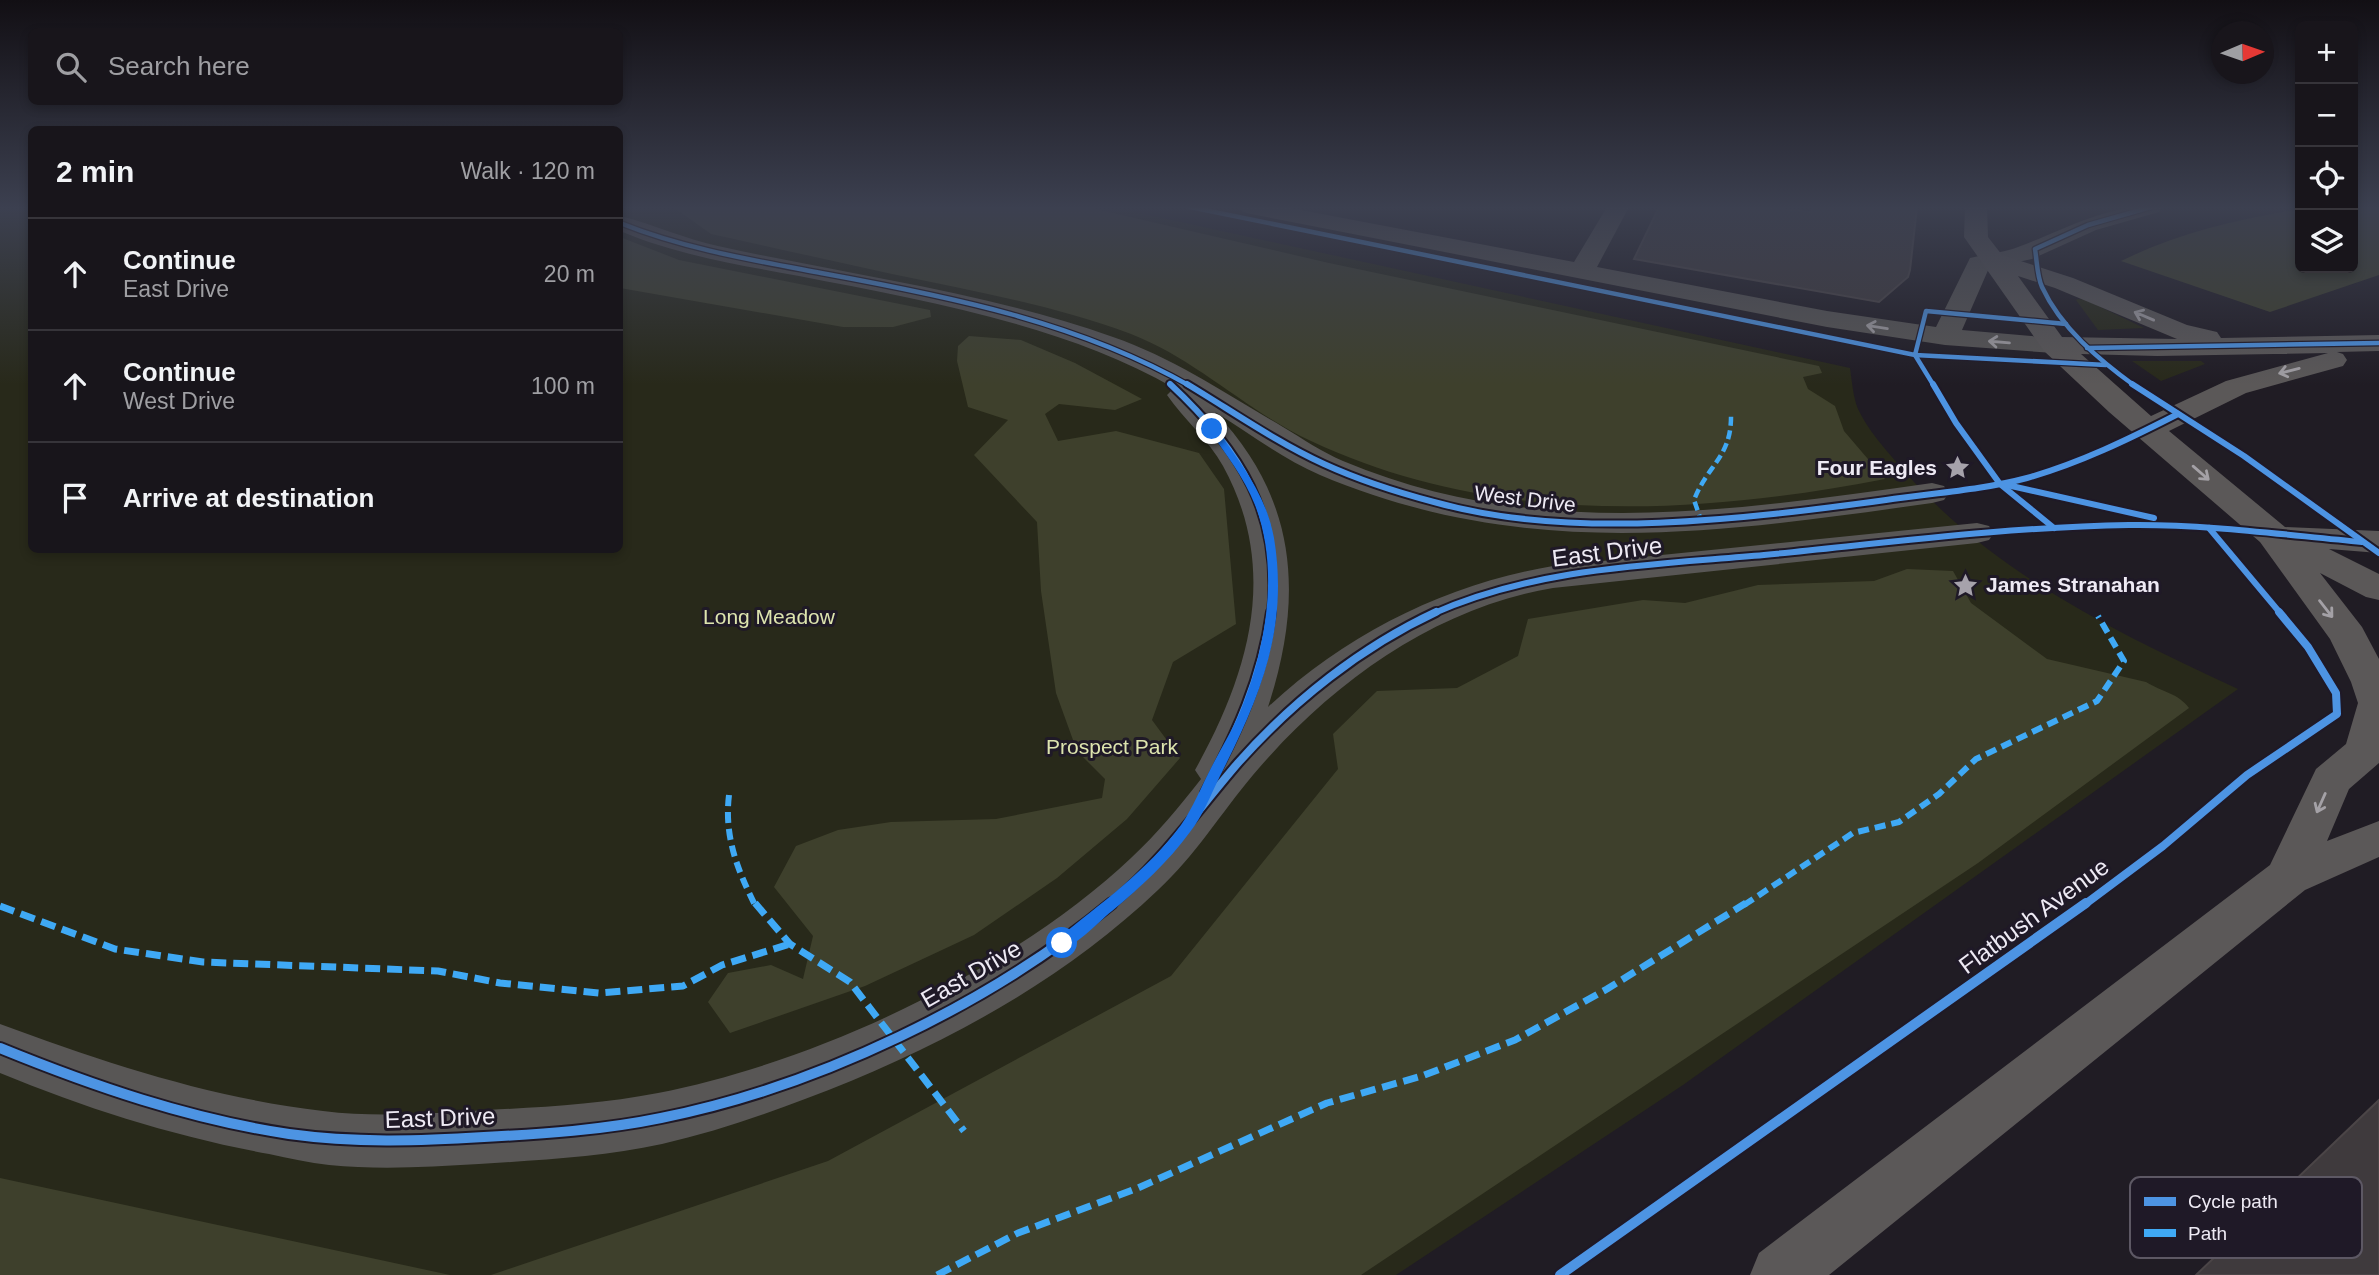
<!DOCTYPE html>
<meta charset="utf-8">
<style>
:root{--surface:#18151b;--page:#252228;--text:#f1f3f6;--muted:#9f9fa3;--line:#36343a}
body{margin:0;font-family:Helvetica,sans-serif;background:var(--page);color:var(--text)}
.controls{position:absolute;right:21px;top:21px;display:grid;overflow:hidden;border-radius:10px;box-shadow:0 4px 10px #0003}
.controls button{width:63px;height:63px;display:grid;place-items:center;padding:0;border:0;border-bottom:2px solid var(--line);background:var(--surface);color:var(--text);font:35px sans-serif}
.compass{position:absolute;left:2211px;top:21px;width:63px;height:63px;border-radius:50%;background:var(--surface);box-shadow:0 4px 10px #0003;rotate:88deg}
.stop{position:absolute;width:21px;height:21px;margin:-16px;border:5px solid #1a73e8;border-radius:50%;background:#fff}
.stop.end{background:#1a73e8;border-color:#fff;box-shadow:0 2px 7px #0008}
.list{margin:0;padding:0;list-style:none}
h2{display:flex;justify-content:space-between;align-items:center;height:91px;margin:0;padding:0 28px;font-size:30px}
h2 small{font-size:23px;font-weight:400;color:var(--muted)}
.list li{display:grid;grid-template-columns:46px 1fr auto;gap:21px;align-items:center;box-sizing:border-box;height:112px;padding:0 28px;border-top:2px solid var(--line)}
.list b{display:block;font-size:26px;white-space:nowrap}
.list p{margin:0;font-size:23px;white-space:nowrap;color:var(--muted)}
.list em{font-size:23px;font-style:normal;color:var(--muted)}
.icon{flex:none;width:38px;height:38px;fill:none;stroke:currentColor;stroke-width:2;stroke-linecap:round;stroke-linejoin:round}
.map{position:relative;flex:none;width:2379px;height:1275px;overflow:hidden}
.search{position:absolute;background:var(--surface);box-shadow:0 4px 10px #0003;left:28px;top:28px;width:595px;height:77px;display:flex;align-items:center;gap:18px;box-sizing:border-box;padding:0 24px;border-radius:10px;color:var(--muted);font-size:26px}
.panel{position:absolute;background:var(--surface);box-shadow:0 4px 10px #0003;left:28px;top:126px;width:595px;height:427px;border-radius:10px}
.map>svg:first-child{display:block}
.green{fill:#28291a}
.forest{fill:#3e402c}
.building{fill:#3f3a3d;stroke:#4b4547;stroke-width:2}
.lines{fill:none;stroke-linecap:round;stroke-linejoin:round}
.minor{fill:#585655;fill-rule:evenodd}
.major{fill:#5b5858;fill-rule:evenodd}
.quiet-far2{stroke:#3fa9f5;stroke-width:4.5;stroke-dasharray:9 4.5;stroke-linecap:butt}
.quiet-far1{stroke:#3fa9f5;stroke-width:6;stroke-dasharray:11 6;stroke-linecap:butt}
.quiet{stroke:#3fa9f5;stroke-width:7;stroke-dasharray:15 7;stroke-linecap:butt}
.cycleway-far3-casing{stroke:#1f1927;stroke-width:7}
.cycleway-far2-casing{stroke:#1f1927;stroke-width:10}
.cycleway-far1-casing{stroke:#1f1927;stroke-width:12}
.cycleway-casing{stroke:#1f1927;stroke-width:14}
.cycleway-far3{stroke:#4d94e3;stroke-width:4.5}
.cycleway-far2{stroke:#4d94e3;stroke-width:6}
.cycleway-far1{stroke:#4d94e3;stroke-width:8}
.cycleway{stroke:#4d94e3;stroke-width:10}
.oneway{stroke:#a4a1a6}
.oneway2{stroke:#a3a0a4}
.route{fill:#1a73e8}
.labels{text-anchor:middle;stroke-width:6;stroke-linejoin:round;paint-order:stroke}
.poi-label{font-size:21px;font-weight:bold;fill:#eeeaf4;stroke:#1f1927;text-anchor:end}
.street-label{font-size:21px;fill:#eeeaf4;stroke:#1f1927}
.park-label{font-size:21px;fill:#dde4ae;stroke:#1f1927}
.near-street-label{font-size:24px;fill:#eeeaf4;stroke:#1f1927}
.key{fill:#1f1927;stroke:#5d5864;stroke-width:2}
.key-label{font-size:19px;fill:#eeeaf4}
</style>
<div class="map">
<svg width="2379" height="1275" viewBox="0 0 2379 1275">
<rect width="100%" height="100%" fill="#201c24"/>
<g class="green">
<path d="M0,207h31l1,343h588v-343h492l738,161c2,13 3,29 8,41 10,21 26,39 41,56 89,106 216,167 339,224l-555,396 -287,190h-1396z"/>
<polygon points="2078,299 2086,300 2144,328 2098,330 2076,300"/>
<polygon points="2132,361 2201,361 2205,364 2161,381"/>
</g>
<g class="forest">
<path d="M673,207h414l242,56 490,103 3,7 -19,4 5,12 27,17 9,25 41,48c-192,37 -393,47 -574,-38 -63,-29 -115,-82 -180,-107 -78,-29 -158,-43 -239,-60 -60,-13 -121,-27 -181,-40z"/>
<path d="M2353,207h26v68l-109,37 -149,-51c57,-28 117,-42 179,-52v59h53z"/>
<polygon points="620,237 679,260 930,310 931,317 893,327 843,327 620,288"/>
<polygon points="969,336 1021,340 1075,363 1142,399 1115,410 1059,404 1045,414 1058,441 1116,431 1199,453 1224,489 1236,624 1173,662 1152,720 1180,758 1127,819 1057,878 974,935 865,986 730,1033 708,1002 728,973 771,965 803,979 813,936 774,887 796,846 838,830 891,822 996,819 1102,798 1105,779 1077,751 1056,693 1041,591 1037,522 974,455 1008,420 968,407 957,361 958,346"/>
<path d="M1907,569l46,2 18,32 76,56 99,23c16,10 32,11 43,26l-211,155 -617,412h-870l337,-114 343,-185 167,-207 -5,-35 44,-43 80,-3 61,-32 10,-37 115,-19 42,3 73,-18 116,-4z"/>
<polygon points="0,1178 450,1275 0,1275"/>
</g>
<g class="building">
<polygon points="1659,207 1760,207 1811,212 1813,207 1917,207 1910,270 1908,277 1879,302 1634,259"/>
<polygon points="2379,1100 2379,1275 2196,1275"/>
</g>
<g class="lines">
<g class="minor">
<path d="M1239,207h46l289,55 33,-55h22l-32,60 230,44 109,16 34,-69c16,-4 33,-5 48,-11 49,-18 91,-45 145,-40l-4,5 -63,18 -64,29 -43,9 -27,62 102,9 4,6 -4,6 -10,2 -109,-8 -118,-18 -576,-113 -8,-2z"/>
<path d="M620,216c33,8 65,23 98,30 132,29 268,46 395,91 61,21 115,58 170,90 20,12 39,25 60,34 192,81 389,50 589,22l12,3 5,7 -5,7 -12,3c-214,30 -406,59 -612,-28 -37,-16 -71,-42 -105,-63 83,87 89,185 53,295 80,-74 178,-123 285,-141l424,-43 12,3 5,7 -5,7 -12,3 -424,45c-119,20 -223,96 -300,187 -32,38 -58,81 -95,115 -100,95 -225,161 -353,209 -47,18 -94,34 -143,45 -60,13 -122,16 -183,20 -50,3 -100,6 -150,1 -20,-2 -40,-7 -60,-11 -93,-17 -182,-45 -269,-81v-49c106,39 211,74 323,87 55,7 111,2 165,-1 57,-3 114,-6 170,-17 160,-31 354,-123 473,-235 26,-24 48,-51 70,-79l-6,-9c54,-97 85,-200 28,-304 -15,-27 -39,-46 -56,-71l7,-7c-108,-63 -252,-88 -375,-112 -60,-11 -122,-21 -179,-45z"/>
</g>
<path class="major" d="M1965,207h22l1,30 14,18 71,23 114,47 30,7 4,6 158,-3v16l-42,1 6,2 4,6 -4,6 -97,27 -77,38 116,96 94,4v22l-50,-4 50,25v26l-13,-3 -46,-24 42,54 17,32v104l-30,26 -22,52 52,-20v36l-74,33 -476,385h-79l9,-22 511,-388 46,-96 30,-25 12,-41 -7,-21 -21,-43 -70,-97 -151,-130 -65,-61 -80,-114zM2018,276l37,12 122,51 -115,-2zM2328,353l-102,28 -75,35 -70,-62 76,2z"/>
<path class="quiet-far2" d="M1702,523l-8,-23c14,-36 38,-43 37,-86"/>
<g class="quiet-far1">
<path d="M729,795c-5,41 8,74 26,110"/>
<polyline points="1744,905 1853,833 1899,822 1939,794 1976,759 2097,701 2124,661 2098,616"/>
</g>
<g class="quiet">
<polyline points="755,903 790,944 850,982 964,1131"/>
<polyline points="0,906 115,949 203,962 438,971 500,983 599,993 683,986 722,965 790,944"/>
<polyline points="937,1275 1018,1233 1138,1188 1327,1103 1422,1076 1515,1040 1607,989 1746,903"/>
</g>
<defs>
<g id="cycleway-far3">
<polyline points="1190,207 1915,355 1926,311 2066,324"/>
<path d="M620,223c65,26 132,37 201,50 126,23 257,49 369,113"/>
<polyline points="2087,348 2379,343"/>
<polyline points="1170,384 1172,386"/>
<polyline points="1934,386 1915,355 2106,365"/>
<path d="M2135,386c-36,-26 -74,-58 -93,-99 -5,-11 -5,-26 -7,-38l53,-24 63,-18"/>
</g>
<g id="cycleway-far2">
<path d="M1170,384c71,66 111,130 101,230"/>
<path d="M1187,384c45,27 89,58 137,80 35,16 72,28 110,38 138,39 312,17 452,-2 47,-7 96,-10 141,-22 53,-15 102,-39 151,-64"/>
<polyline points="1933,384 1956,423 2000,484 2054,528"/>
<polyline points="2132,384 2244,456 2379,553"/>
<polyline points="2007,485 2154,518"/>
<polyline points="2209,528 2281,614"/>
<path d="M1432,614c105,-47 220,-49 332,-59 122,-12 243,-28 365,-30 78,-1 156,10 233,17"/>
</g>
<g id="cycleway-far1">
<path d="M1205,793c31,-59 57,-114 66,-181"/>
<path d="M1110,905c50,-41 86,-93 128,-142 55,-62 123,-116 198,-151"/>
<polyline points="2084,905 2163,846 2247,775 2337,714 2336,693 2308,647 2279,612"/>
</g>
<g id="cycleway">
<path d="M0,1048c93,38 189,71 289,86 65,9 130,7 195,3 59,-3 119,-7 177,-19 156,-31 329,-114 451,-215"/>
<polyline points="1560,1275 2086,903"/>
</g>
</defs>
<use href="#cycleway-far3" class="cycleway-far3-casing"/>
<use href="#cycleway-far2" class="cycleway-far2-casing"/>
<use href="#cycleway-far1" class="cycleway-far1-casing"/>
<use href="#cycleway" class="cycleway-casing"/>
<use href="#cycleway-far3" class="cycleway-far3"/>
<use href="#cycleway-far2" class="cycleway-far2"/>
<use href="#cycleway-far1" class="cycleway-far1"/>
<use href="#cycleway" class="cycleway"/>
</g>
<defs><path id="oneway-shaft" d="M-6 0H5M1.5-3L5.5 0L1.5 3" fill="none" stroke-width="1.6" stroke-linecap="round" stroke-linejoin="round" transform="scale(1.75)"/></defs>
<g class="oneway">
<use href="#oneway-shaft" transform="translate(2144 316) rotate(-157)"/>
<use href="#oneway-shaft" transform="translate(2289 371) rotate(166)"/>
<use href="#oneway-shaft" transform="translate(2201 473) rotate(41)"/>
<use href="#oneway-shaft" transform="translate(2326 609) rotate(52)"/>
<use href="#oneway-shaft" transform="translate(2321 803) rotate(114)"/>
</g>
<g class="oneway2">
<use href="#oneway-shaft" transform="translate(1877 327) rotate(-171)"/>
<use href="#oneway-shaft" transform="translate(1999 342) rotate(-175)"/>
</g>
<linearGradient id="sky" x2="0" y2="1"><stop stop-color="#120f14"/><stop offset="0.54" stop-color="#3c4050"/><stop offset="1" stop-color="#3c4050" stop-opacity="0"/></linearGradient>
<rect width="2379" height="385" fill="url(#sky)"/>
<path class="route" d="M1209,427h6c25,35 51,67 59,111 15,91 -14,159 -54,238 -9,18 -17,40 -30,56 -22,30 -49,55 -78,79 -15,12 -32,32 -50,38l-8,-6 3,-4c43,-35 91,-69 124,-114 12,-17 20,-38 30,-57 9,-18 21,-37 29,-56 26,-62 40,-143 15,-207 -11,-28 -30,-52 -47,-76z"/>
<defs>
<symbol id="sight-bare" viewBox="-9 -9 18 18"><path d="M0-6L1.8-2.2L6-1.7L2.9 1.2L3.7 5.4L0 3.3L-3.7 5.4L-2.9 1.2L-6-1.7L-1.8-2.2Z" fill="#a6a2ab" stroke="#1f1927" stroke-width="2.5" paint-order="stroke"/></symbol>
</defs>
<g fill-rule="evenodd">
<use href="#sight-bare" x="1940" y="450" width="35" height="35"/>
<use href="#sight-bare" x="1948" y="568" width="35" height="35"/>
</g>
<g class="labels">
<g class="poi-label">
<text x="1937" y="475">Four Eagles</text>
<text x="1986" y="592" text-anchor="start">James Stranahan</text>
</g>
<g class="street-label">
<text transform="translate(1525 499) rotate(7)" y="7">West Drive</text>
</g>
<g class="park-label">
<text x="769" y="624">Long Meadow</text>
<text x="1112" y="754">Prospect Park</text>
</g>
<g class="near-street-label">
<text transform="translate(1607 552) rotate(-7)" y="8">East Drive</text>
<text transform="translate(2034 916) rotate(-36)" y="8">Flatbush Avenue</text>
<text transform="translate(971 974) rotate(-30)" y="8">East Drive</text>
<text transform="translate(440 1118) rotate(-2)" y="8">East Drive</text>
</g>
</g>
<rect x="2130" y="1177" width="232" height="81" rx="10" class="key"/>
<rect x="2144" y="1197" width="32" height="9" fill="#4d94e3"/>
<rect x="2144" y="1229" width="32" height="8" fill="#3fa9f5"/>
<g class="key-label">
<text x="2188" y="1208">Cycle path</text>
<text x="2188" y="1240">Path</text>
</g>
</svg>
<div class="controls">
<button>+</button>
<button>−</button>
<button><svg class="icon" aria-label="locate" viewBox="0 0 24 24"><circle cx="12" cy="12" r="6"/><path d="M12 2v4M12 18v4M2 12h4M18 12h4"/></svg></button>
<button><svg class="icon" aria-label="layers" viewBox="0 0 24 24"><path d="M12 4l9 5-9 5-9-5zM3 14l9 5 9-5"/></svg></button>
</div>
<svg class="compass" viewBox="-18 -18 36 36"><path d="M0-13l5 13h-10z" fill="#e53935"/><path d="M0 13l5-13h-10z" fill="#9f9fa3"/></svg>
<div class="stop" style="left:1062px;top:943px"></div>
<div class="stop end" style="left:1212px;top:429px"></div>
<div class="search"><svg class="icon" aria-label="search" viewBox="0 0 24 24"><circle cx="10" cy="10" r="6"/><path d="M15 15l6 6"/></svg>Search here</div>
<section class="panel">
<h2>2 min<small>Walk · 120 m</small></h2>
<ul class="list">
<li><svg class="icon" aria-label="ahead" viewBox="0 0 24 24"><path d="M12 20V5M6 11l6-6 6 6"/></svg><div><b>Continue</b><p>East Drive</p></div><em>20 m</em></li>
<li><svg class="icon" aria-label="ahead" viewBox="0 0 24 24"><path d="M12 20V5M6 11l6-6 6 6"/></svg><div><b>Continue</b><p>West Drive</p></div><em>100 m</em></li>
<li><svg class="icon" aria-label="arrive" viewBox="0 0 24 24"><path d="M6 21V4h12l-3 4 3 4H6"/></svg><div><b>Arrive at destination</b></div></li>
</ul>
</section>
</div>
